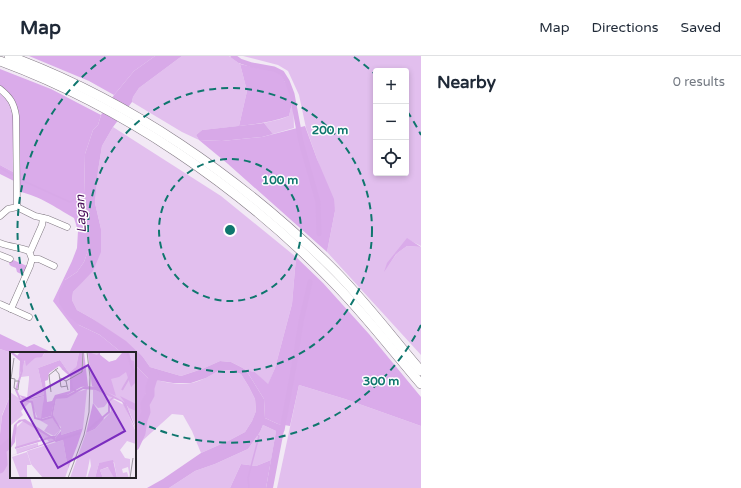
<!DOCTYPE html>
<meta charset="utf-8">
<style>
:root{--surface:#fff;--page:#f6f6f7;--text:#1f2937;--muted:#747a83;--line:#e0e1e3}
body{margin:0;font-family:"Varela Round",sans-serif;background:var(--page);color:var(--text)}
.controls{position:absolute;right:12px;top:12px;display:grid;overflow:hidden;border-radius:4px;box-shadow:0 2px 6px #0003}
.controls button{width:36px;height:36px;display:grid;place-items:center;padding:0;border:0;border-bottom:1px solid var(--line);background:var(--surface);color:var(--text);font:20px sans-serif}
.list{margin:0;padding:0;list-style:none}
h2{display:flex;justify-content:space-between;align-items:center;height:52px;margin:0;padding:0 16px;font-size:17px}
h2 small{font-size:13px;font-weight:400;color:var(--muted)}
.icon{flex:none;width:22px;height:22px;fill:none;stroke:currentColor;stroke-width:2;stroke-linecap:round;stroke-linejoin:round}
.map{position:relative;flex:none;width:421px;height:432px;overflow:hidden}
header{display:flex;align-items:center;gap:24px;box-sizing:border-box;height:56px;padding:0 20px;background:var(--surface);border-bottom:1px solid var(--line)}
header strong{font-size:19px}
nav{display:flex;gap:22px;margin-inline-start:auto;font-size:14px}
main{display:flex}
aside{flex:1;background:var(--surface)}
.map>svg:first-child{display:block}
.green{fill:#e2bfee;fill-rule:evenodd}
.forest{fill:#daabea}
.water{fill:#d8a9e8}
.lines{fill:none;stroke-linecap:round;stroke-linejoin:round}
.stream{stroke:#d8a9e8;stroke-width:1.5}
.canal{stroke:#d8a9e8;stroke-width:5}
.river{stroke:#d8a9e8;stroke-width:9}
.minor-casing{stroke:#807982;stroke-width:7}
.highway-casing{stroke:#807982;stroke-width:10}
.minor{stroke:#fff;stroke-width:6}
.highway{stroke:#fff;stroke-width:9}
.ring{fill:none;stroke:#0f766e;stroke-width:2;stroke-dasharray:7 5}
.labels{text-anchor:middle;stroke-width:3;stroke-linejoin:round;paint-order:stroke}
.water-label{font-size:13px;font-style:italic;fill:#480d59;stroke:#fff}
.inset-river{fill:none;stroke:#d8a9e8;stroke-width:2}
.inset-road{fill:none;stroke:#a09aa3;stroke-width:1}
.view{fill:#7b2cbf;fill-opacity:0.15;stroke:#7b2cbf;stroke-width:2}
.inset-edge{fill:none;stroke:#252327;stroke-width:2}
.centre{fill:#0f766e;stroke:#fff;stroke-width:2}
.ring-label{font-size:12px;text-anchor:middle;font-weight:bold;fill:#0f766e;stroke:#fff;stroke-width:3;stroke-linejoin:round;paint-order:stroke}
</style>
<header>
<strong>Map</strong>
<nav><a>Map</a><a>Directions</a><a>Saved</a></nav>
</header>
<main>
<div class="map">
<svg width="421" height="432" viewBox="0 0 421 432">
<rect width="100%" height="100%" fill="#f2e9f5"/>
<g class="green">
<polygon points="182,0 229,0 240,8 247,35 239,70 202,74 196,79 199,84 182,76 132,46 133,41 139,32"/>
<path d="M243,0h178v190l-14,-7 -22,31 11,-16 11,-8 14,1v108l-94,-103 8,-41 -18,-52 -11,-31 -7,-33 -11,-24 -10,-6zM376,15h30v102h-30z"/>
<polygon points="0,36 5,40 9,48 12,58 13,116 0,109"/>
<polygon points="293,43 294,72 273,78 264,67 281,63 289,60"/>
<polygon points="113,71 221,140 296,201 292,248 275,312 268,329 255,316 246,314 241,311 231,306 220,305 202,313 181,320 150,311 143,301 93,263 77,254 72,244 73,236 81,227 101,173 95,147 98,115 102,90"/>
<polygon points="0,293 12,297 11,297 11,337 2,359 0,378"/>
<path d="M220,314h9l12,4 8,13 6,12 1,12 -4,10 -7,11 -15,8 -29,13 -9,-22 -9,-16 -11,-1 -30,27 12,-62c11,4 27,6 38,4 10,-2 19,-8 28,-13z"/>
<polygon points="299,329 345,343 421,370 421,432 277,432"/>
<polygon points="263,369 276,375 271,404 256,410 241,408 230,432 169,432 195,415 215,408 248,393 260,376"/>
<polygon points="11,389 11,421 30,421 33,432 0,432 0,417 5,411 4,394"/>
</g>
<g class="forest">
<polygon points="29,0 155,0 134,15 114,39 89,25"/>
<path d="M240,8l17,4 18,2 6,5 8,14 4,10 -4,17c-16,6 -33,8 -50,10l8,-35z"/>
<path d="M0,13l51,20 50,26 -3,10 -5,5 -8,24 -1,43 6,34v14l-6,17 -7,10 -12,8 14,45 21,10 22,18h-53l9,-19 -25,-33 19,-40 5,-13 1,-17 -4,-13c-18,-10 -38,-25 -60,-27v-10l-14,-7v-9l13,7 -1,-58 -3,-10 -4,-8 -5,-4z"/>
<polygon points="305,70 317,103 334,143 335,155 327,196 228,108 199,84 222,85 262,81"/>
<polygon points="407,182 421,191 407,190 396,198 384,216 387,207"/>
<polygon points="296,201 323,227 369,278 421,341 421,370 345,343 299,329 290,370 278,368 265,362 264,343 246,314 255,316 268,328 275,312 292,248"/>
<polygon points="11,203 27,210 23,219 17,216 16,212 11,210 9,208"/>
<polygon points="0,278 27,291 34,288 53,297 12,297 0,293"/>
<polygon points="135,309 149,323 138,374 135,380"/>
<polygon points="11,337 11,361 9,367 11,376 11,382 0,393 0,378 2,360"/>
<polygon points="271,404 266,432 230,432 241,408 256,410"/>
</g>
<g class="water">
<polygon points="155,0 182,0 139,32 133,41 132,46 113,71 102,90 98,115 95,147 101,173 101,196 93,215 73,236 72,244 77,254 93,263 126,285 143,301 150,311 181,320 202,313 220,305 231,306 241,311 246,314 264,343 265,362 278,368 285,369 273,432 266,432 276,375 263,369 260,376 248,393 215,408 195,415 169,432 147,432 163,423 201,397 230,384 245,376 252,365 256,355 255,343 249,331 241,318 229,314 220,314 206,322 191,327 173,327 149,323 135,309 135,297 122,297 100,279 79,269 66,258 59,247 59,238 65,224 77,216 84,206 90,189 90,175 84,141 85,98 93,74 98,69 101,59 114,39 134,15"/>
<polygon points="264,67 273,78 262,81 222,85 199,84 196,79 202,74"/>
</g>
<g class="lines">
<g class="stream">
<polyline points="0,112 14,120"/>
<polyline points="19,123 70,146 86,136"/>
<polyline points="249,432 248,422 259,380 256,378"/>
</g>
<g class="canal">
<polyline points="233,0 240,5 252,9 274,13 282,17 287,25 292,38 301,86 318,146 319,178"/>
<polyline points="282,374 294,310 301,266 310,226"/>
</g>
<g class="river">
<polyline points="135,390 141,377 143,364 146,356 145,348 150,339 150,332 154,319"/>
<polyline points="0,413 3,408 2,394 11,386"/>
</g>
<defs>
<g id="minor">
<path d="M0,33c10,8 14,14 16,27l1,91"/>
<polyline points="0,160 8,153 17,151 35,160 48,163 67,171"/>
<path d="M0,187c10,4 19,4 29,8l2,-1 11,-25 1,-7"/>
<polyline points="0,199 10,203"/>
<polyline points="32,203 39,203 54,210"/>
<polyline points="0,248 29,261"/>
<polyline points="11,253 30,210 32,203 29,195"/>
</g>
<g id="highway">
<path d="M9,0c120,44 230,121 321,210 33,32 61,70 91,105"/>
<path d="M0,5c122,45 239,125 330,218 33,33 61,70 91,105"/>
</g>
</defs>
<use href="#minor" class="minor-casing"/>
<use href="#highway" class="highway-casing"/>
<use href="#minor" class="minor"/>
<use href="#highway" class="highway"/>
</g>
<g class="ring">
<circle cx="230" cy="174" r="71"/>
<circle cx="230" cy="174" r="142"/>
<path d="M421 269A213 213 0 0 1 137 365M56 296A213 213 0 0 1 106 1M354 1A213 213 0 0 1 375 18M407 55A213 213 0 0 1 421 79"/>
</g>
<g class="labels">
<g class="water-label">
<text transform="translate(80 158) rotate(-93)" y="5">Lagan</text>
</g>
</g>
<g transform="translate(10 296)">
<rect width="126" height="126" fill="#f2e9f5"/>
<path d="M35,0h34l-3,15 -7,6 -9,-13 -22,8 6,27 -17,3 2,-19v-3l-8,1 1,-12 4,-5 17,-4zM78,0h12v3l9,7 7,-2 7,-8h13v76l-10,-25 -34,-17zM77,37l-4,39 -22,7v-8l-7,-6 -1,-6 3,-16zM83,38h2l17,7 -8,10 -6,1 -5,-5zM0,40l13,9h8l-10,10 2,4 -13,11zM34,44l-2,23h-4l-8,-19zM103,47l11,6 12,27v12l-9,-3 -7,9 5,8 5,1v18l-2,-10 -6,2 1,4 4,-1 2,6h-12l-3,-16 -15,1 -4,15h-8l4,-12 -1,-8 -4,20h-16l16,-45 9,-4 13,-14 3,-4 -1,-11zM42,65l8,13 -6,6 -10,-5 4,-6 -7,-4zM13,69l31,17v2l-5,2 -3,-4h-7l-1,4 -22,6v-20zM53,88l5,29 -3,9h-22l-12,-14 -4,-13zM28,91v3l-21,8 -1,-5zM17,100l4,13h-4v13h-7l-8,-21zM99,115l5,11h-11l-3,-8z" fill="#e2bfee"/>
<path d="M0,0l7,4 3,-4h25l-3,5 -7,1 -9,8 -1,-6 -6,17 1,-16zM69,0h5l4,34 -7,1 -14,8h-8l-5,6 -3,15 -10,3 3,-23 -19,5 -6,-6 11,3 14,-3 -6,-27 22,-8 9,13 7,-6zM49,14l11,10v15l-15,4 -3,6 -5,1 -2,-21 3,-1 1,-7zM78,0l9,3 3,-3v3l9,7 7,-2 7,-8h6l2,8 3,1 2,21 -5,5 -5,-15 -7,5 -8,2 5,17 -24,-10zM110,44l16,8v7l-7,-3zM83,51l11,16 -9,10 -9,4zM73,76l-6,18 -9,23 -5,-29 -7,2 -1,-4 6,-7v4zM103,108l4,18h-3l-6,-11 -8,3 3,8h-8l4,-15z" fill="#daabea" fill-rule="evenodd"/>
<path d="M75,34l13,1 28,16 10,27 -14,-28 -27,-12 -12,-1 -16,9 -11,1 -3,16 8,14 -6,9 1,3 -46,15 44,-16 -32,-19 -5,3 -2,18 -5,7 4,-24 5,-5 6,-1 26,17h4l5,-6 -9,-14 3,-18 3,-3h10z" fill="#d8a9e8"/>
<path class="inset-river" d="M1,0l10,8 1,11 -6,19 4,9 12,3 3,16 7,2 10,-3M52,16l9,8M61,25v-4l7,-6 3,-15M61,28l1,9 4,2M112,38l11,-19 -6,-19M78,78l21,-18v-11l5,-4M45,89l25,-8M5,96l37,-11"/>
<path class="inset-road" d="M45,17l4,5 2,13 6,-1M0,26l5,1 -1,9 4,2 1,-9h-4M50,26l6,3 2,9M1,27l3,-21M56,29l16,-9 1,-20M41,40l-2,-17 9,-7M58,126l16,-43 5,-23 1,-35 -3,-25M120,126l3,-20"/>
<path class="view" d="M78,13l37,66 -67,37 -37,-66z"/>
<rect width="126" height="126" class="inset-edge"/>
</g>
<circle cx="230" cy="174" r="6" class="centre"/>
<g class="ring-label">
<text x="330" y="78">200 m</text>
<text x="280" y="128">100 m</text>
<text x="381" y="329">300 m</text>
</g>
</svg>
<div class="controls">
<button>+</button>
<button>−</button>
<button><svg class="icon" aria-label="locate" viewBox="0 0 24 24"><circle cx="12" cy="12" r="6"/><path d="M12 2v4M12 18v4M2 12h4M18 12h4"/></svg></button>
</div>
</div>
<aside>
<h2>Nearby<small>0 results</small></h2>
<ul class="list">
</ul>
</aside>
</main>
